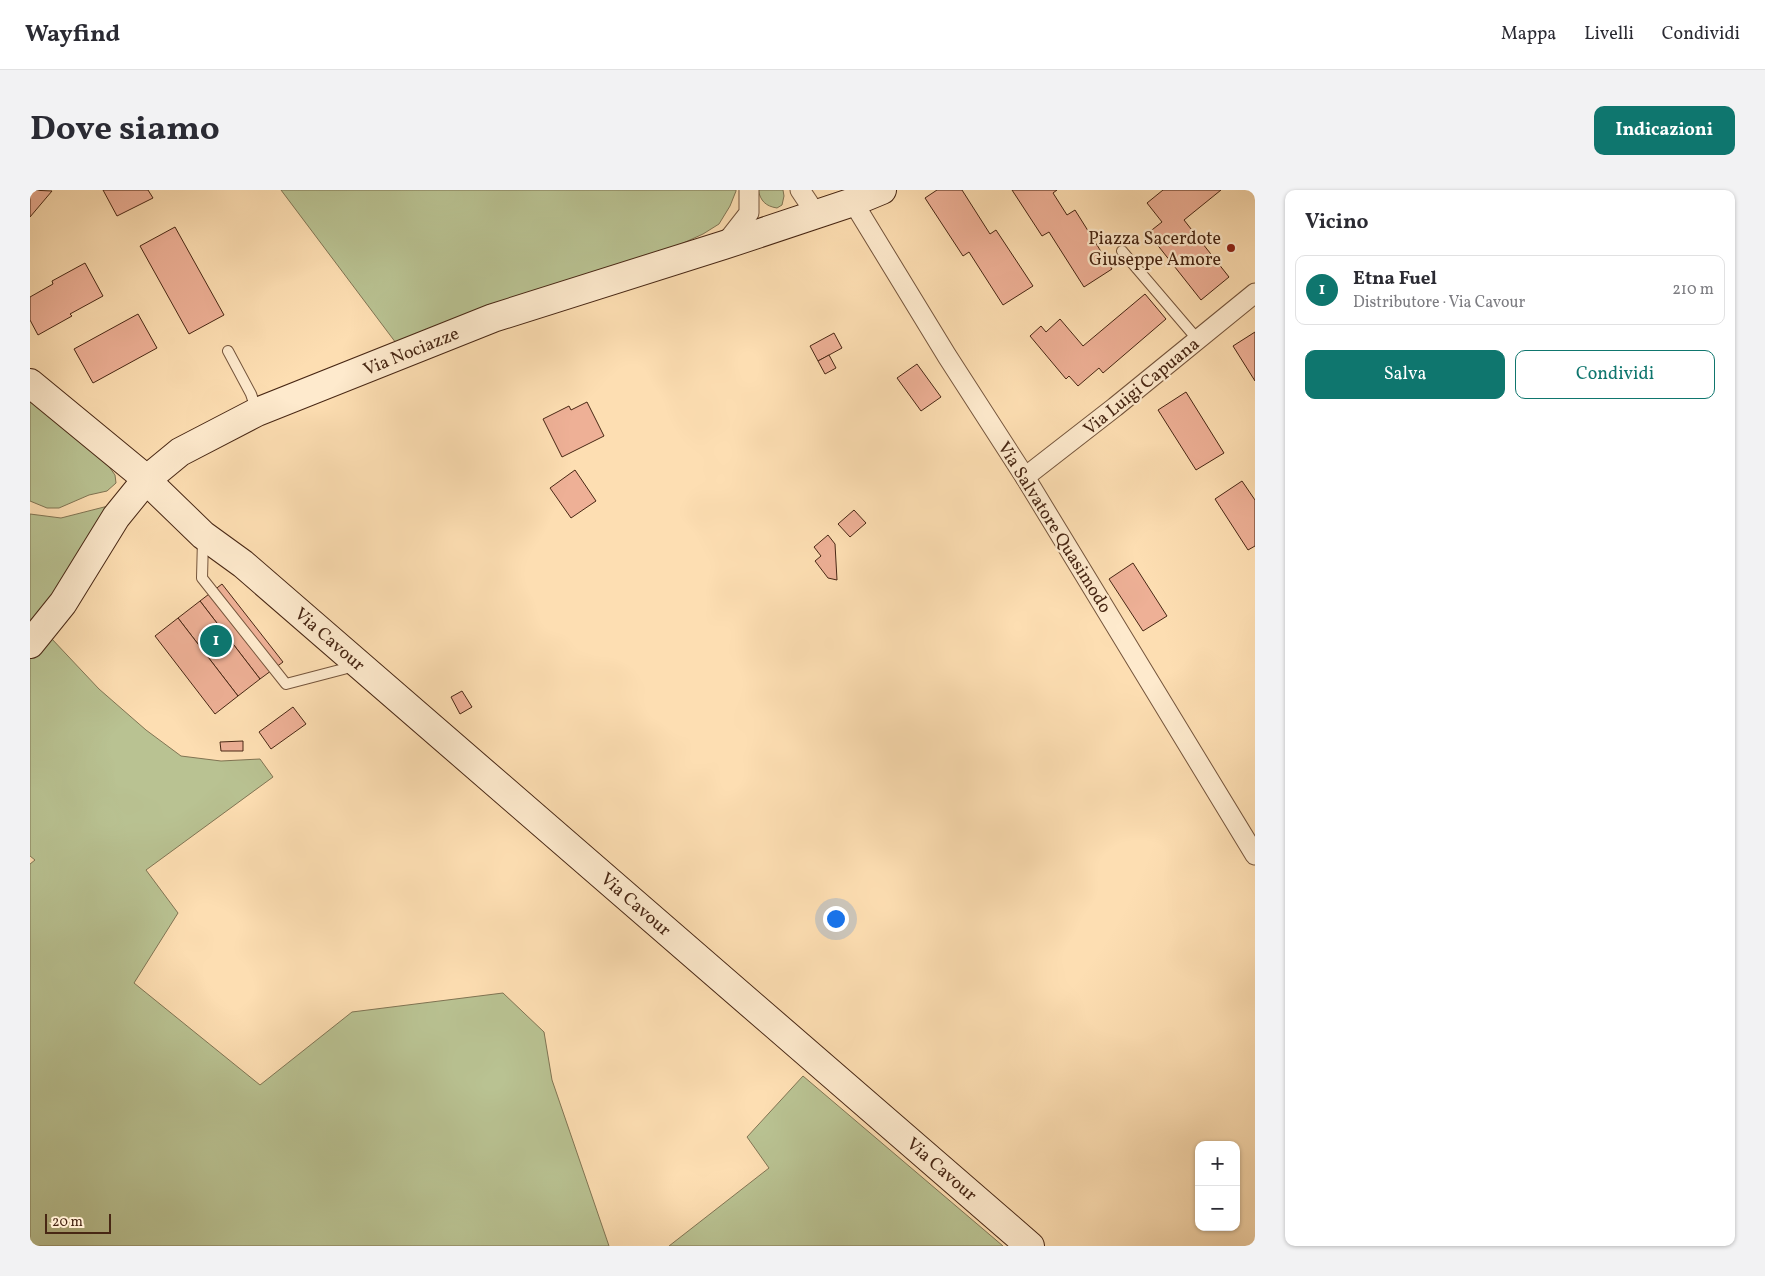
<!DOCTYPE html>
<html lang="it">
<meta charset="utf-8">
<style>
:root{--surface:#fff;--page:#f2f2f3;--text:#2b2b33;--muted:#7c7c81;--line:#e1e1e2;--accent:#0f766e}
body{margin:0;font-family:Vollkorn,serif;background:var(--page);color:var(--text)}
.controls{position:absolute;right:15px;bottom:15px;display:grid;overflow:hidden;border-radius:10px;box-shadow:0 1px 4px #0004}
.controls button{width:45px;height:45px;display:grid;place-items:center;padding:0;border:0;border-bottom:1px solid var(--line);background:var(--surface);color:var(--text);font:25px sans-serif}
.scale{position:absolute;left:15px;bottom:12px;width:66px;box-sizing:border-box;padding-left:5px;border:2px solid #482714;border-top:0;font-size:14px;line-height:18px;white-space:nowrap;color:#482714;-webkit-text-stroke:4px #feeacd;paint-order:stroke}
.you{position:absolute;left:805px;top:728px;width:18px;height:18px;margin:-12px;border:4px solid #fff;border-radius:50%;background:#1a73e8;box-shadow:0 0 0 8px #1a73e833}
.badge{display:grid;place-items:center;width:32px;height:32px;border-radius:50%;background:var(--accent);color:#fff;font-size:16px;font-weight:700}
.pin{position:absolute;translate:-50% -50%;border:2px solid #fff;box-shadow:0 1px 5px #0006}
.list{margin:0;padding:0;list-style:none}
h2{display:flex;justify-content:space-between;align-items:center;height:65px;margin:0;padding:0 20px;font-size:21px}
h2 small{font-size:16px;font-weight:400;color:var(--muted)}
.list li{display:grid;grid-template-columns:32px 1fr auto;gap:15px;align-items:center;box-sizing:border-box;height:70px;margin:0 10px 10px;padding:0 10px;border:1px solid var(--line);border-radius:10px}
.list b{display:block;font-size:19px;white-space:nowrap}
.list p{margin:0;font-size:16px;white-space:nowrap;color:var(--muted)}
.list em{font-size:16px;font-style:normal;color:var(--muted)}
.actions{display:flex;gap:10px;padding:15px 20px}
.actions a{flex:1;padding:11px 0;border:1px solid var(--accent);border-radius:10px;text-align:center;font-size:18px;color:var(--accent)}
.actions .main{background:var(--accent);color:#fff}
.map{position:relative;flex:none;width:1225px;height:1056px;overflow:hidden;border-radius:10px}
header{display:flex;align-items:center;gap:30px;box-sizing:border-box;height:70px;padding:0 25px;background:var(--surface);border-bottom:1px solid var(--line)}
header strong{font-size:24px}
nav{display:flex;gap:28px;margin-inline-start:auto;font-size:18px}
.intro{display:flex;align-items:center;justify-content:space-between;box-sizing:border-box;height:120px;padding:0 30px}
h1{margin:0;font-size:35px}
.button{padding:12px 22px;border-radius:10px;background:var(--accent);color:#fff;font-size:18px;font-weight:700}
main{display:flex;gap:30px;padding:0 30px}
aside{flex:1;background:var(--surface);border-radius:10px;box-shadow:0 1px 4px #0004}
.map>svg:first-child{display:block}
.green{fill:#b9c292;stroke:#807453}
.building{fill:#eeb096;stroke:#482714}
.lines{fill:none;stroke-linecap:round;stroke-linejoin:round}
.lane-casing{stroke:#75553c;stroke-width:12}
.street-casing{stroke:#75553c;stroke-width:21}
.secondary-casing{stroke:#482714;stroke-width:30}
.lane{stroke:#feeacd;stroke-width:10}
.street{stroke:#feeacd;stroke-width:19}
.secondary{stroke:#feeacd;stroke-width:28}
.poi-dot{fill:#8f2418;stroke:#feeacd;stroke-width:2}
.labels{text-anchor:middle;stroke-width:4.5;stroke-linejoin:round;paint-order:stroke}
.poi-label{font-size:18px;fill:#482714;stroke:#feeacd;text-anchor:end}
.street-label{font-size:18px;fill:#482714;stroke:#feeacd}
</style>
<header>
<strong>Wayfind</strong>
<nav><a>Mappa</a><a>Livelli</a><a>Condividi</a></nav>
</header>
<div class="intro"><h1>Dove siamo</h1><a class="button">Indicazioni</a></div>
<main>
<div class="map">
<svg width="1225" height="1056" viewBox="0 0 1225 1056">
<rect width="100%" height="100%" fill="#fddeb2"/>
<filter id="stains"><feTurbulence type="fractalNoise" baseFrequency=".004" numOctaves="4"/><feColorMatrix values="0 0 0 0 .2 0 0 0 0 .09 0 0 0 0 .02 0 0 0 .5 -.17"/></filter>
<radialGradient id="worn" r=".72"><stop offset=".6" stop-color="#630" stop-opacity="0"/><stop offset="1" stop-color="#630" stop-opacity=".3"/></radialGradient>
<g class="green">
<polygon points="251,0 706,0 706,1 700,16 689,34 673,44 627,65 369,157"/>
<path d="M728,0h25l1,6 -2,9 -5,3c-12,-2 -16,-7 -19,-18z"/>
<polygon points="0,208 75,271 85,285 86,293 77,301 59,305 29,318 17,318 0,311"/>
<polygon points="82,315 0,438 0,324 31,328"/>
<polygon points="21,448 69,499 116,540 151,566 191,571 230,569 243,587 116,680 148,723 104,793 230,895 322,822 473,803 514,842 522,890 579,1056 0,1056 0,674 5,670 0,666 0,469"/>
<polygon points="773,886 973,1056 639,1056 739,978 717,947"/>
</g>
<g class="building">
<polygon points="0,0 22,1 0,27"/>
<polygon points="73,0 118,0 123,8 87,26"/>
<polygon points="907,0 932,0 960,44 966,40 1003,96 973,115 939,62 933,66 895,8"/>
<polygon points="982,0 1027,0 1023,3 1037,25 1045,20 1082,79 1054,97 1019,42 1012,46"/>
<polygon points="1133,0 1191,0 1154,30 1199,87 1171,110 1118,43 1132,32 1117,13"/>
<polygon points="145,37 194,125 159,144 110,56"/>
<polygon points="55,73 73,106 40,124 42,126 8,145 0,130 0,107 23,94 22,91"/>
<polygon points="1115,104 1136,129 1073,183 1069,178 1048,196 1039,186 1036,189 1000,146 1011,136 1016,142 1030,129 1053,156"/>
<polygon points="108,124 127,158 63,193 44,159"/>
<polygon points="1225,142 1225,191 1203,156"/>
<polygon points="804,143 812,158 788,171 780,156"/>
<polygon points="799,165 806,178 795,184 788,171"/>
<polygon points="887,174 911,207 891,221 867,188"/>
<polygon points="1156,202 1194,263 1166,280 1128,220"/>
<polygon points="557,212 574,246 532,267 513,229 539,216 541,220"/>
<polygon points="545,280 566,311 541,328 520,298"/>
<polygon points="1212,291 1225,310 1225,356 1218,360 1185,309"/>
<polygon points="824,320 836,333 820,347 808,334"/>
<polygon points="798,345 805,354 807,390 798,388 785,371 791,366 784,357"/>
<polygon points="1103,373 1137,426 1113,441 1079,389"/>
<polygon points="192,394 253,472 230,489 170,411"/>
<polygon points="170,411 230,489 208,506 148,428"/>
<polygon points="148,428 208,506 185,524 125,446"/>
<polygon points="432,501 442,517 430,524 421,507"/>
<polygon points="263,517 276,534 241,559 229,542"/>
<polygon points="213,551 213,561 191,561 190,552"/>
</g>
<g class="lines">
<defs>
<g id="lane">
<polyline points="1092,61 1168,150"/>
<polyline points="198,161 221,204 227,222"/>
<polyline points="173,349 172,388 256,494 325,476"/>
</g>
<g id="street">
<polyline points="770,0 786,24"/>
<polyline points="823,12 917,166 995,287 1225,665"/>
<polyline points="694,55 719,23 719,0"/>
<polyline points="995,287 1085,217 1225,103"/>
</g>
<g id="secondary">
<polyline points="0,193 108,282 173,345 213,374 1000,1056"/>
<polyline points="0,454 33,413 86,327 116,290 150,262 227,222 463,128 694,55 823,12 852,0"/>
</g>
</defs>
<use href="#lane" class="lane-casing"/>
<use href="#street" class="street-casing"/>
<use href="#secondary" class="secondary-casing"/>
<use href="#lane" class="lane"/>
<use href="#street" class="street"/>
<use href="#secondary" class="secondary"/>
</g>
<circle class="poi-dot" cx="1201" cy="58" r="5"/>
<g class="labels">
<g class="poi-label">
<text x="1191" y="54">Piazza Sacerdote<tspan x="1191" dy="21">Giuseppe Amore</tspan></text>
</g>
<g class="street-label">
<text transform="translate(381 161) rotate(-22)" y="6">Via Nociazze</text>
<text transform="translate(1111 196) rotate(-39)" y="6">Via Luigi Capuana</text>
<text transform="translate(1025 337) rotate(58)" y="6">Via Salvatore Quasimodo</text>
<text transform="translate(300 449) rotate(41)" y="6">Via Cavour</text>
<text transform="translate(606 714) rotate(41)" y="6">Via Cavour</text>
<text transform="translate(912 979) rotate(41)" y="6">Via Cavour</text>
</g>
</g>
<rect width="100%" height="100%" filter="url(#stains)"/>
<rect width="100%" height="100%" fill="url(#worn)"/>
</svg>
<div class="controls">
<button>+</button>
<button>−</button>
</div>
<div class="scale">20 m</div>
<div class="you"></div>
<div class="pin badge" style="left:186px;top:451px">1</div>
</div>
<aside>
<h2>Vicino<small></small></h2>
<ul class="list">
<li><span class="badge">1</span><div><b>Etna Fuel</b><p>Distributore · Via Cavour</p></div><em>210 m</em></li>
</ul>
<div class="actions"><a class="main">Salva</a><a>Condividi</a></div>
</aside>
</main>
